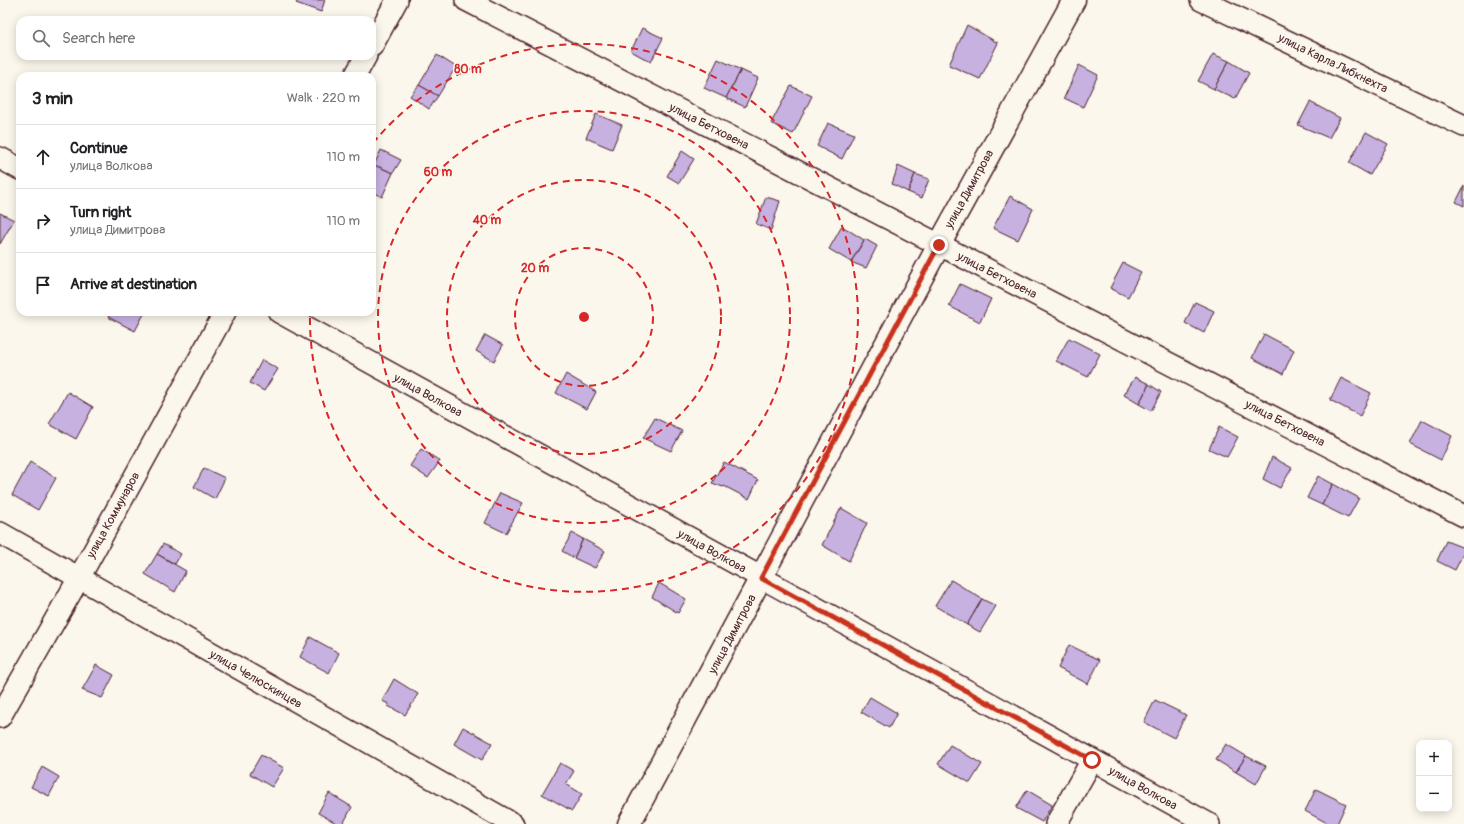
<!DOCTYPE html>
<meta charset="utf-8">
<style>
:root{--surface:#fff;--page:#f6f6f6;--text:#202124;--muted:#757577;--line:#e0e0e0}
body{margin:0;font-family:Pangolin,sans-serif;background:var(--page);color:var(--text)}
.controls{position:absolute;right:12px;bottom:12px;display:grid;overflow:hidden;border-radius:8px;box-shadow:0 2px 10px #0003}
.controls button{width:36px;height:36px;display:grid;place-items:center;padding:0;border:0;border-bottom:1px solid var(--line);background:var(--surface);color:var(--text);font:20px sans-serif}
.stop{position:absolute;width:12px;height:12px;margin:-9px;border:3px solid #c8321e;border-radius:50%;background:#fff}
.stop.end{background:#c8321e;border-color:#fff;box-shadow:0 1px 4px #0008}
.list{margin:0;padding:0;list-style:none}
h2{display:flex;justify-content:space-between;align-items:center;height:52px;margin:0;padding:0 16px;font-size:17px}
h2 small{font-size:13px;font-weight:400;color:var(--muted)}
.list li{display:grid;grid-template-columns:26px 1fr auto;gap:12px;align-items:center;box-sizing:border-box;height:64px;padding:0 16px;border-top:1px solid var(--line)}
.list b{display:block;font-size:15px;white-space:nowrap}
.list p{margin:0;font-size:13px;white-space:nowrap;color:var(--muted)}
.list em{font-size:13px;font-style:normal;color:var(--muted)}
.icon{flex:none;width:22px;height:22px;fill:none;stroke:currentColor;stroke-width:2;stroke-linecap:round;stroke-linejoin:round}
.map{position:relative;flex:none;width:1464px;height:824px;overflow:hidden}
.search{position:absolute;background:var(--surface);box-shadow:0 2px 10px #0003;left:16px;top:16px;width:360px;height:44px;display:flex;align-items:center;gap:10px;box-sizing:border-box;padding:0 14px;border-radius:12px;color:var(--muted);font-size:15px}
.panel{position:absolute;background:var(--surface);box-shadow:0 2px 10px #0003;left:16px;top:72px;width:360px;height:244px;border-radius:12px}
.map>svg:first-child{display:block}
.building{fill:#c7b1e1;stroke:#4a1f2b}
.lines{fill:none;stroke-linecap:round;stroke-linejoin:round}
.minor-casing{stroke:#4a1f2b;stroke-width:24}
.tertiary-casing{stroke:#4a1f2b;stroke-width:25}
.minor{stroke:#fbf7ec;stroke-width:21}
.tertiary{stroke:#fbf7ec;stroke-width:22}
.route{stroke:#c8321e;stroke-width:5}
.ring{fill:none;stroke:#d62828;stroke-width:2;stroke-dasharray:7 5}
.labels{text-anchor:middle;stroke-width:3;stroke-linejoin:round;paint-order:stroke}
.street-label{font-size:12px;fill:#4a1f2b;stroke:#fbf7ec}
.centre{fill:#d62828;stroke:#fbf7ec;stroke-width:2}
.ring-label{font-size:12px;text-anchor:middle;font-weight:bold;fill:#d62828;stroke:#fbf7ec;stroke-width:3;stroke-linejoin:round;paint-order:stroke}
</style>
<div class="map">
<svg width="1464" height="824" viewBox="0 0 1464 824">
<rect width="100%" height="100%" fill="#fbf7ec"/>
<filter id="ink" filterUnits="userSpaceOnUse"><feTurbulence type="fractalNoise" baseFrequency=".025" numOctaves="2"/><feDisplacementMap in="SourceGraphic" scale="8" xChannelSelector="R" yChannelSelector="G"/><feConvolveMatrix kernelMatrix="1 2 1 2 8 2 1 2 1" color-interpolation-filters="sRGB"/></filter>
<g filter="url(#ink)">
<g class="building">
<polygon points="298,0 325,0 321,12 296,3"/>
<polygon points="967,25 998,43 980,79 949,65"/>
<polygon points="642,28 663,38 651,62 631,51"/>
<polygon points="1213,54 1229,61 1214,89 1198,81"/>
<polygon points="437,55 456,67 438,96 419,85"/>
<polygon points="718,59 741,70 726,98 704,88"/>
<polygon points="1229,61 1249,73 1235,99 1214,89"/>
<polygon points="1079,65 1098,75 1083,107 1064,98"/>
<polygon points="741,70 758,78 745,107 726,98"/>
<polygon points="419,85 438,96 429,109 410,96"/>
<polygon points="791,86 812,96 793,134 771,123"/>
<polygon points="1310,102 1340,118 1329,138 1298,125"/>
<polygon points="596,114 622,125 612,149 586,138"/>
<polygon points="828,123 854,134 842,159 817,146"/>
<polygon points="1366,132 1388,144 1370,175 1349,163"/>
<polygon points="381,150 401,160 393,173 374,165"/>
<polygon points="682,151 694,159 679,183 667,176"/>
<polygon points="374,165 393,173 382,197 372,192 372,168"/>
<polygon points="898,166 915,174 908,192 892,184"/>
<polygon points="915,174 929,179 922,198 908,192"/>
<polygon points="1464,186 1464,206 1456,202"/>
<polygon points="1010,196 1033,209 1018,240 993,228"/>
<polygon points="766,197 780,201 771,230 756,224"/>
<polygon points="0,213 14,220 0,244"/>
<polygon points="842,226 864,240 851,262 829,249"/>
<polygon points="865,239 877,246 866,268 851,262"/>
<polygon points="1123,263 1141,272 1128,297 1110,288"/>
<polygon points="960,284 991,299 980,322 949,306"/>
<polygon points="1195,302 1214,311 1204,333 1185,323"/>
<polygon points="111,312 145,312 135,331 108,317"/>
<polygon points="1264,334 1294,350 1283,374 1252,358"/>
<polygon points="485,335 503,345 494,361 476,351"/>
<polygon points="1069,338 1100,354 1088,377 1056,361"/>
<polygon points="262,360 278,369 264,391 250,383"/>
<polygon points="566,374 596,392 587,409 556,393"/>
<polygon points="1135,377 1149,384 1139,404 1124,395"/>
<polygon points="1341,378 1371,393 1360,416 1330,400"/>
<polygon points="1149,384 1161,392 1151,411 1139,404"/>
<polygon points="68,392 93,407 76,439 49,424"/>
<polygon points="655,418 682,431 671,451 643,438"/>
<polygon points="1422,420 1452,436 1441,460 1410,444"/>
<polygon points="1219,427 1238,437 1227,457 1209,449"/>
<polygon points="421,449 440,461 428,478 410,466"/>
<polygon points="1272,457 1292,468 1280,488 1263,479"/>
<polygon points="30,462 56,478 38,510 12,495"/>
<polygon points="724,462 758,480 749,499 724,486 723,487 712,483"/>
<polygon points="204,468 225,478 215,499 194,487"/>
<polygon points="1318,476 1333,484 1322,505 1307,498"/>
<polygon points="1333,484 1359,498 1348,518 1322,505"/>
<polygon points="500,493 523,503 506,533 485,523"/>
<polygon points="841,508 867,523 849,561 822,545"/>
<polygon points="572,533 583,539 574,558 562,551"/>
<polygon points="583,539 605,551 595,568 574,558"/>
<polygon points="1446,541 1464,548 1464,552 1455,570 1437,561"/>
<polygon points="163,544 181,554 175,564 157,554"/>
<polygon points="157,554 186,571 175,592 145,574"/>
<polygon points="951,580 982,599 967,625 935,606"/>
<polygon points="659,583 686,599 678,613 652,597"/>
<polygon points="982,599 996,606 980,632 967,625"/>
<polygon points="310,637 339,653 329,673 300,657"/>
<polygon points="1069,645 1100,660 1088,684 1058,668"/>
<polygon points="96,665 114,675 102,698 82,690"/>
<polygon points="394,679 418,694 405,715 388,706 389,704 382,701"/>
<polygon points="870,697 897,713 889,728 861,712"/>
<polygon points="1155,700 1186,715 1174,738 1144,722"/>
<polygon points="463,727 492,743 482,760 454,744"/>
<polygon points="1226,744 1246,756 1236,772 1216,760"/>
<polygon points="950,745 982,764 970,783 938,764"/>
<polygon points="261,755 284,768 272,787 250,774"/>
<polygon points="1246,756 1266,766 1256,784 1236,772"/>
<polygon points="560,763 574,771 566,784 582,794 572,811 542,794"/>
<polygon points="42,767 59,777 49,796 31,787"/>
<polygon points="1316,789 1346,804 1337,824 1329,824 1305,811"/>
<polygon points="1027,790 1052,805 1042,822 1016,808"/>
<polygon points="329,793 352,807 343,824 338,824 318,813"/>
</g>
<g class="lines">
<defs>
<g id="minor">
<polyline points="466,0 1464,516"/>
<polyline points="1201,0 1464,126"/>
<polyline points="372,46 397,0"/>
<polyline points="355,76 366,56"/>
<polyline points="0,158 20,169"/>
<polyline points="279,312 1209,824"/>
<polyline points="0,533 513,824"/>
<polyline points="0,717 79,578 225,312"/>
<polyline points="1056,824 1092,760"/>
</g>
<polyline id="tertiary" points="629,824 939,245 1074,0"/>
</defs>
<use href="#minor" class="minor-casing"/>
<use href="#tertiary" class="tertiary-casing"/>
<use href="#minor" class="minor"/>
<use href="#tertiary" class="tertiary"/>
</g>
</g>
<g class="lines" filter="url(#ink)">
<polyline class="route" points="939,245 761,578 1092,760"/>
</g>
<g class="ring">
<circle cx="584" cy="317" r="69"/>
<circle cx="584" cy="317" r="137"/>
<circle cx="584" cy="317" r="206"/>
<path d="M373 143A274 274 0 1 1 310 312"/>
</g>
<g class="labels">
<g class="street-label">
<text transform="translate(1333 63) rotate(26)" y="4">улица Карла Либкнехта</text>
<text transform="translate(709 126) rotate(27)" y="4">улица Бетховена</text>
<text transform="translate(969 189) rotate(-61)" y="4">улица Димитрова</text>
<text transform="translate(997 275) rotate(27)" y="4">улица Бетховена</text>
<text transform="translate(428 395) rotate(29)" y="4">улица Волкова</text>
<text transform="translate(1285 423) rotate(27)" y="4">улица Бетховена</text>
<text transform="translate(113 515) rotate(-61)" y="4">улица Коммунаров</text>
<text transform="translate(712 551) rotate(29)" y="4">улица Волкова</text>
<text transform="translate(732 634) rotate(-62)" y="4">улица Димитрова</text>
<text transform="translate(256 679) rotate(30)" y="4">улица Челюскинцев</text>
<text transform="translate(1143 788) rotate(29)" y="4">улица Волкова</text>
</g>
</g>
<circle cx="584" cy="317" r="6" class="centre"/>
<g class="ring-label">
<text x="468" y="73">80 m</text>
<text x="438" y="176">60 m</text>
<text x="487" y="224">40 m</text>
<text x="535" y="272">20 m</text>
</g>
</svg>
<div class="controls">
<button>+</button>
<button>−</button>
</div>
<div class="stop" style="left:1092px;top:760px"></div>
<div class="stop end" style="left:939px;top:245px"></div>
<div class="search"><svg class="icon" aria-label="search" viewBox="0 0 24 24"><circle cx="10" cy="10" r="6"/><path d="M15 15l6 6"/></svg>Search here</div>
<section class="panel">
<h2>3 min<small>Walk · 220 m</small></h2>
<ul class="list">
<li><svg class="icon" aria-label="ahead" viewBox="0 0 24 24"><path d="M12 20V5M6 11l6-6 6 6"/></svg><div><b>Continue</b><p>улица Волкова</p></div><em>110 m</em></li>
<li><svg class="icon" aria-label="right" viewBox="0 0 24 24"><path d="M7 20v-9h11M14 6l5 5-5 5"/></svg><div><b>Turn right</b><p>улица Димитрова</p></div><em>110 m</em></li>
<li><svg class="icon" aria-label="arrive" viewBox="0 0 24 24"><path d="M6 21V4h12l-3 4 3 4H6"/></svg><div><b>Arrive at destination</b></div></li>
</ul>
</section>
</div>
